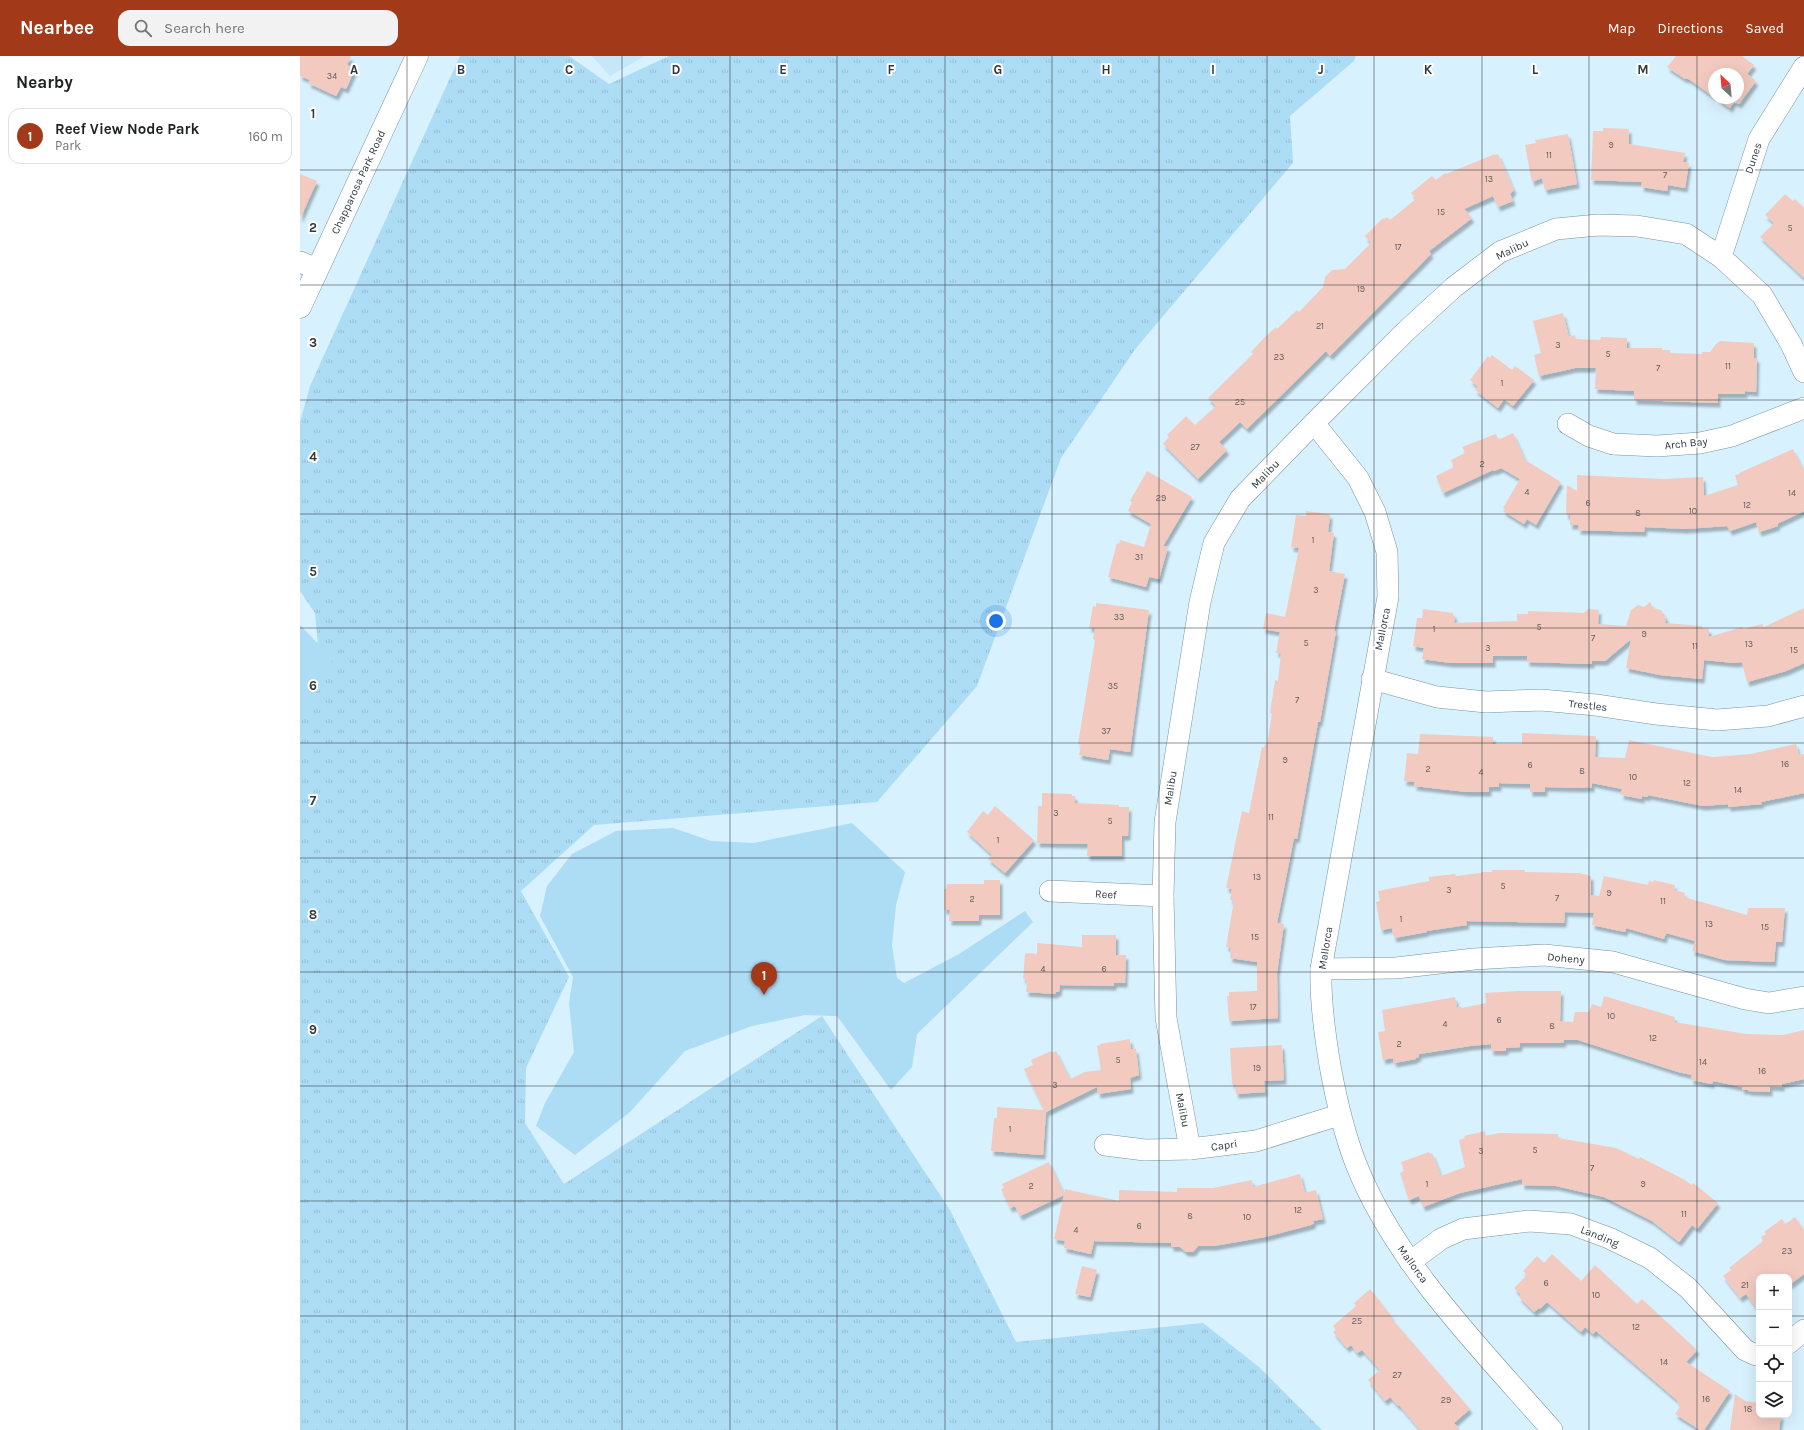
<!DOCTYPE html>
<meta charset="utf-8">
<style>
:root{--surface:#fff;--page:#f2f2f2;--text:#202124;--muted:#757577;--line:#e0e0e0;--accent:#a23a1a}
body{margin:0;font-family:Karla,sans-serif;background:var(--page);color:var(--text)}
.controls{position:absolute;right:12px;bottom:12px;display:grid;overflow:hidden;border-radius:8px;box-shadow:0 4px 16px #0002}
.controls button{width:36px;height:36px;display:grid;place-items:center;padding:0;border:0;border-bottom:1px solid var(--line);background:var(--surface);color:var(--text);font:20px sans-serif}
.compass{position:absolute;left:1408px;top:12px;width:36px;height:36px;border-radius:50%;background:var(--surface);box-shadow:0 4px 16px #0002;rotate:334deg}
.you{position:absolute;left:696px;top:565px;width:14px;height:14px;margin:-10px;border:3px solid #fff;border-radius:50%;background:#1a73e8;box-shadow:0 0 0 6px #1a73e833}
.badge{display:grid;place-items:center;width:26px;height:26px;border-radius:50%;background:var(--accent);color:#fff;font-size:13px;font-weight:700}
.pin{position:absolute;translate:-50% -33px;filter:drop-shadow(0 1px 2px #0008)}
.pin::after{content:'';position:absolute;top:21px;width:14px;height:12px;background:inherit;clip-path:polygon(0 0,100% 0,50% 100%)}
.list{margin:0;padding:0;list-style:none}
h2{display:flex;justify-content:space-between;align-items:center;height:52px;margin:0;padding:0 16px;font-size:17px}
h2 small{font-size:13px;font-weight:400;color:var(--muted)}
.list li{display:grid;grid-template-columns:26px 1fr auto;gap:12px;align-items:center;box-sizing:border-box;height:56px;margin:0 8px 8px;padding:0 8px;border:1px solid var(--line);border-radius:12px}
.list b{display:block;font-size:15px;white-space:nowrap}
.list p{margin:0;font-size:13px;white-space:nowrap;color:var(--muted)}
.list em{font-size:13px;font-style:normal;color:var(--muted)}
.icon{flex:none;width:22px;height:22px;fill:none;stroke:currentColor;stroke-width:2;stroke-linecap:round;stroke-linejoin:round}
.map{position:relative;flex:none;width:1504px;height:1374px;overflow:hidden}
header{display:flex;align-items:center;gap:24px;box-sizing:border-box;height:56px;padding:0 20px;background:var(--accent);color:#fff}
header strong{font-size:19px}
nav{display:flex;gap:22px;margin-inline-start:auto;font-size:14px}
.search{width:280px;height:36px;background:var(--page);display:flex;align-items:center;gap:10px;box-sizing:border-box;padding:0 14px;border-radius:12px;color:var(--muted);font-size:15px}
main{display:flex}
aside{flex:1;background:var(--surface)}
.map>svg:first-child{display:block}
.built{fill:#c6e7f8}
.grass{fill:url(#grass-tufts)}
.green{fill:#addcf5}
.building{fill:#f2cabf;filter:url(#shadow)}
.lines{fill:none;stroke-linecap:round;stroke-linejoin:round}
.street-casing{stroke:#7b929e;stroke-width:22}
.secondary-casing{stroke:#7b929e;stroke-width:23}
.street{stroke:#fff;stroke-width:21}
.secondary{stroke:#fff;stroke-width:22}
.grid{fill:none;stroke:#2f393e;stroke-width:1;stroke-opacity:0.55}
.labels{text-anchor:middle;stroke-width:4;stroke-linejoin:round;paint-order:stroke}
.number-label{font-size:9px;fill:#605d5e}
.street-label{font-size:11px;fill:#2f393e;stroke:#fff}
.grid-label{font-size:13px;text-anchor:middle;font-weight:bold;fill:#2f393e;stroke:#fff;stroke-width:4;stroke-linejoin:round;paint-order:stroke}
</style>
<header>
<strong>Nearbee</strong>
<div class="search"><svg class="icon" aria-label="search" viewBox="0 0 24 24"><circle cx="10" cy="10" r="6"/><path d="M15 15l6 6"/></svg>Search here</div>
<nav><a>Map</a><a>Directions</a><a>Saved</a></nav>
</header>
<main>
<aside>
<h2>Nearby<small></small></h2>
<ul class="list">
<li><span class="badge">1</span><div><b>Reef View Node Park</b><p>Park</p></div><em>160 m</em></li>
</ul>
</aside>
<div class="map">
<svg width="1504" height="1374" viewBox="0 0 1504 1374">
<defs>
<pattern id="grass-tufts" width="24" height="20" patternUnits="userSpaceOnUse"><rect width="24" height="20" fill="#addcf5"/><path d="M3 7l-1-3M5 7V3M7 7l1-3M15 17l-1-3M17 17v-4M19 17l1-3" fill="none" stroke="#95bed3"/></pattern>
<filter id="shadow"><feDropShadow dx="2.5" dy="4.5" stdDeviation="1" flood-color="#0004"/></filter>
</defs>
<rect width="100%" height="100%" fill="#d8f1fe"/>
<polygon class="built" points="292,0 345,0 310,20"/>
<polygon class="grass" points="160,0 269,0 309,28 369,0 1056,0 1054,5 990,60 993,107 836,292 761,402 677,630 577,746 294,769 221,835 269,921 226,1012 225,1067 264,1128 522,960 650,1154 716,1286 903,1267 959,1311 1022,1374 0,1374 0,642 21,620 15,557 0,535 0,366 10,330"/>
<g class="green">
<polygon points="0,569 33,603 7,652 0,659"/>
<polygon points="552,767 605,816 596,849 592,889 597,922 604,927 659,898 725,855 733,866 617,978 612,1011 591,1034 537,960 505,959 452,970 385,995 330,1056 275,1099 236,1070 245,1047 274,996 269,947 273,921 240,860 247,830 272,798 316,775 373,772 411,785 454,787"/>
</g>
<g class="building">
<polygon points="0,0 51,0 47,9 55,13 46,33 41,31 36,40 8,27 10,24 0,20"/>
<polygon points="1376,0 1442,0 1454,9 1447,18 1456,25 1439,48 1434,45 1430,52 1416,42 1438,42 1438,18 1414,18 1414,41 1390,24 1386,22 1385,23 1367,11"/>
<polygon points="1303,72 1329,73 1329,88 1385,97 1383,106 1389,107 1385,132 1368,129 1367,135 1341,131 1342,126 1291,124 1293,75 1303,75"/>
<polygon points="1268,78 1277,128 1245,134 1242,122 1232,126 1225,89 1236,87 1235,84"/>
<polygon points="1195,98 1195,99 1198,98 1214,134 1210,138 1213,145 1198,151 1193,140 1164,153 1172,162 1129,195 1131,198 1030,300 1026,295 947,373 940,366 919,386 927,394 898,423 863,388 869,381 867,379 886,360 895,369 916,350 908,342 953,298 951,296 965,281 976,271 977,273 997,254 999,256 1023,231 1025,221 1032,214 1045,213 1071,187 1065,180 1083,162 1084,163 1087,161 1090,164 1116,143 1111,137 1132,120 1136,124 1145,117 1146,118"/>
<polygon points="0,118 17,125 0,163"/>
<polygon points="1485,138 1493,145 1495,143 1504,152 1504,222 1460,181 1474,167 1465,159"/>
<polygon points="1263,257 1269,281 1275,279 1276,283 1300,284 1301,281 1327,282 1327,292 1362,292 1362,294 1370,294 1370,297 1402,298 1402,296 1410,296 1416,288 1420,285 1454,287 1454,302 1457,302 1456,336 1445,335 1445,338 1418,338 1418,347 1334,344 1334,335 1295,333 1296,312 1275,312 1239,320 1234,299 1241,297 1233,265"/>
<polygon points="1192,299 1212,314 1215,310 1234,324 1213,350 1204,343 1198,352 1175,334 1178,331 1170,324 1188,300 1190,302"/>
<polygon points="1213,377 1225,404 1261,426 1236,469 1227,463 1224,468 1203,455 1205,453 1203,452 1220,423 1201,412 1194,415 1193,414 1143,437 1136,420 1154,411 1151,404 1165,397 1162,391 1196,378 1198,384"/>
<polygon points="1493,393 1504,416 1504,455 1477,468 1478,470 1459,476 1456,466 1430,475 1427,470 1385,473 1345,471 1344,476 1278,474 1279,469 1270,469 1270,459 1266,459 1267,429 1277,435 1277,419 1363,423 1403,421 1404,440 1438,429 1435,419 1440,418 1439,417"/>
<polygon points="847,415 892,441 863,490 868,491 859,523 849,521 846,531 808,521 817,487 819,488 820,484 844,491 851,468 828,455 832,446 830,445"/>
<polygon points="1006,455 1029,458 1030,460 1028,476 1034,477 1029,515 1045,518 1034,575 1036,575 1020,666 1018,666 997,783 994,782 977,867 984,868 977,917 978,962 929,965 927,940 929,940 929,936 957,935 957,906 930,902 931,892 926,891 934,844 930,844 932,833 926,832 942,755 949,757 962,691 964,692 965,688 967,689 972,658 970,657 975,624 978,625 981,597 976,597 980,576 963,573 966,557 985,561 999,492 991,491 996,459 1006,460"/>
<polygon points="1350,546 1353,552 1361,554 1366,562 1365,567 1402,570 1402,572 1409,573 1409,581 1442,571 1443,573 1462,568 1464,571 1504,552 1504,607 1486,615 1447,626 1442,606 1434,607 1404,604 1402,623 1360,619 1326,612 1331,583 1305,605 1292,605 1292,608 1227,606 1227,600 1193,600 1193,607 1151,607 1122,603 1124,592 1113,590 1117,562 1122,562 1123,553 1153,557 1153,559 1155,560 1154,567 1217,565 1217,558 1228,558 1228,555 1284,557 1288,553 1299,554 1298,568 1326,570 1331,554 1338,549 1344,551"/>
<polygon points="796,547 849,554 830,696 810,693 808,704 779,699 781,689 778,688 795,584 793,583 795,572 789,572 793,550 796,551"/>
<polygon points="1222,677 1296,680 1295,701 1325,702 1329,684 1412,701 1451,698 1496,688 1499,699 1504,698 1504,737 1461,746 1462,748 1428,751 1428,748 1403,750 1348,739 1348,741 1342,740 1342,743 1321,739 1322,733 1292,727 1292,732 1285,731 1285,732 1245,731 1245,736 1230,736 1230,728 1199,727 1199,731 1189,731 1189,736 1167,736 1114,730 1115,726 1104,725 1107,697 1118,698 1120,678 1193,681 1193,688 1222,688"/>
<polygon points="742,737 772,738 772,740 775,740 775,747 819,749 819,751 829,751 828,780 822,780 822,800 787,800 788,788 737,787 738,750 742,750"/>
<polygon points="695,750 734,784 705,817 688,803 692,799 667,776 683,755 688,759"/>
<polygon points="1192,814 1225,814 1225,816 1279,817 1291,820 1291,839 1299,840 1304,820 1348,829 1349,825 1354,826 1354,824 1375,829 1374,834 1385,837 1384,841 1447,859 1448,852 1485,852 1482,886 1476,886 1474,906 1425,904 1392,895 1395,885 1366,877 1364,883 1326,872 1325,876 1292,869 1294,857 1265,856 1264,867 1166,865 1167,869 1126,875 1127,876 1094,882 1092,872 1081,874 1076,846 1080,845 1078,835 1129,825 1129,821 1155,818 1156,820 1181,817 1181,816 1192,816"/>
<polygon points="684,824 700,824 700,859 679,859 679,865 649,865 650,854 644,854 644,833 646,833 647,828 684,828"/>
<polygon points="782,879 816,879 816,899 826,899 825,927 814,927 814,930 760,929 759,936 756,936 755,938 726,936 727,924 723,923 725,898 727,897 737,898 737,887 782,891"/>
<polygon points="1218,935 1261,935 1260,965 1273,966 1275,956 1289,956 1292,948 1301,951 1304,940 1375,961 1374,966 1446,978 1483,979 1504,974 1504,1023 1482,1028 1482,1031 1470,1030 1470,1036 1448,1035 1448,1034 1442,1034 1442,1031 1413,1025 1412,1028 1391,1024 1392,1019 1378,1016 1278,984 1264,984 1263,987 1220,987 1220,991 1206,992 1206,995 1191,995 1191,988 1170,990 1119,998 1119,1001 1115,1002 1116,1003 1094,1007 1093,1002 1083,1004 1078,976 1085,975 1082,954 1155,941 1157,951 1161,951 1162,952 1186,947 1185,937"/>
<polygon points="830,983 831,993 836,993 839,1019 830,1022 831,1033 798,1038 797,1031 746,1056 743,1099 691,1095 694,1062 697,1062 697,1051 744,1054 724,1013 733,1009 731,1004 751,995 752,997 756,995 770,1023 785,1016 801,1014 797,990 800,989 800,988"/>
<polygon points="982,989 984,1024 964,1025 965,1036 936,1038 935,1028 932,1028 930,992"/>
<polygon points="1185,1075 1186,1080 1199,1077 1258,1078 1258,1082 1316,1092 1339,1103 1340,1101 1383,1123 1392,1129 1393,1127 1418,1147 1397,1173 1392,1169 1379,1186 1352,1165 1304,1141 1256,1130 1222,1129 1222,1123 1160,1137 1123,1151 1119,1140 1109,1144 1100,1117 1104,1115 1101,1106 1129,1096 1130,1098 1132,1097 1141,1120 1165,1111 1159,1084 1165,1082 1164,1080"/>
<polygon points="749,1106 764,1138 765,1133 819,1145 819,1134 877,1136 877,1132 913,1132 952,1124 953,1131 1000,1118 1005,1137 1016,1134 1023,1163 1013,1165 1014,1167 1011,1169 965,1181 914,1190 898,1190 893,1196 886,1196 880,1191 871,1191 871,1187 794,1185 791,1198 764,1192 765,1185 754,1183 764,1139 720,1160 715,1150 710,1152 701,1133 704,1132 702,1128"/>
<polygon points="1495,1161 1504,1174 1504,1218 1489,1229 1489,1221 1459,1221 1459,1255 1446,1238 1440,1242 1423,1220 1431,1214 1429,1212 1463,1185 1461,1181 1466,1178 1464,1176 1482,1163 1485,1168"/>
<polygon points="1252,1198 1281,1225 1295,1209 1337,1248 1342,1243 1397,1294 1386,1306 1430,1335 1404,1374 1400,1374 1375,1358 1381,1350 1377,1347 1378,1345 1296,1275 1293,1278 1285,1271 1281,1276 1247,1246 1240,1253 1239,1252 1234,1256 1219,1241 1221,1239 1214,1232 1227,1219 1223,1215 1237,1200 1244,1207"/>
<polygon points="782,1210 797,1214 790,1241 775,1238"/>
<polygon points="1070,1233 1092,1261 1091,1262 1170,1353 1154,1367 1160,1374 1120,1374 1099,1349 1098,1350 1090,1341 1085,1345 1068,1324 1080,1314 1062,1294 1057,1297 1051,1289 1047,1292 1033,1276 1036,1274 1033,1270 1056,1250 1054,1247"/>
<polygon points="1435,1338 1445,1345 1459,1347 1459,1359 1481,1359 1479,1374 1430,1374"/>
</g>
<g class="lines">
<defs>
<g id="street">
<polyline points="1421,201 1459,83 1504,11"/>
<polyline points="0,206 17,213"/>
<path d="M1014,367l44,55 17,34 12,40 1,45 -67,372c-1,34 4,68 10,102 6,32 13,62 25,93 39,99 126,186 196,266"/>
<polyline points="1268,368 1289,380 1313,388 1357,390 1400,387 1432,380 1504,352"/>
<polyline points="1072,623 1137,641 1186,646 1241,644 1296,649 1356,658 1417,664 1468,660 1504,650"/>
<polyline points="750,835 863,840"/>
<polyline points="1021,913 1096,912 1174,903 1244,899 1313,906 1445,943 1469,947 1504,941"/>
<polyline points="805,1089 845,1094 890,1093 956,1085 1039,1059"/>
<polyline points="890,1093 866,962 863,840 865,766 900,546 914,487 940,443 1014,367 1105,276 1154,231 1200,196 1256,173 1298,169 1337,170 1386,178 1421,201 1462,239 1491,288 1504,316"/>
<polyline points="1110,1206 1141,1183 1163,1173 1229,1165 1271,1168 1309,1182 1350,1202 1388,1232 1445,1294 1456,1299 1459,1299"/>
<polyline points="1489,1287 1504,1274"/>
</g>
<polyline id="secondary" points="0,251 117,0"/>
</defs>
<use href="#street" class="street-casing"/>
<use href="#secondary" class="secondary-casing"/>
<use href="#street" class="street"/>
<use href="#secondary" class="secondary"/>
</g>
<path class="grid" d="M107,0v1374M215,0v1374M322,0v1374M430,0v1374M537,0v1374M645,0v1374M752,0v1374M859,0v1374M967,0v1374M1074,0v1374M1182,0v1374M1289,0v1374M1397,0v1374M0,114h1504M0,229h1504M0,344h1504M0,458h1504M0,572h1504M0,687h1504M0,802h1504M0,916h1504M0,1030h1504M0,1145h1504M0,1260h1459M1489,1260h15"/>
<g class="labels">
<g class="number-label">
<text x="32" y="23">34</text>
<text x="1311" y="92">9</text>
<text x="1249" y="102">11</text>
<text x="1365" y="122">7</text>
<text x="1189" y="126">13</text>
<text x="1141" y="159">15</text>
<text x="1490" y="175">5</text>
<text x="1098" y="194">17</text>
<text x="1061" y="236">19</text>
<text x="1020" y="273">21</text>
<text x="1258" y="292">3</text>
<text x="1308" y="301">5</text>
<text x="979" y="304">23</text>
<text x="1428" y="313">11</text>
<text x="1358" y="315">7</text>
<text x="1202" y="330">1</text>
<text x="940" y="349">25</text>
<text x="895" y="394">27</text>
<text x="1182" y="411">2</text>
<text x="1227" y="439">4</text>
<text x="1492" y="440">14</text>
<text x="861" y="445">29</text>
<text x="1288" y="450">6</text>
<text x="1447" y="452">12</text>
<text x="1393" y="458">10</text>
<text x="1338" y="460">8</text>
<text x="1013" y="487">1</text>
<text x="839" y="504">31</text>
<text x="1016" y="537">3</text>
<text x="819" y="564">33</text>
<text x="1239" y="574">5</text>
<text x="1134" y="576">1</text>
<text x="1344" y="581">9</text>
<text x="1293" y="585">7</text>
<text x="1006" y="590">5</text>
<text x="1449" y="591">13</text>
<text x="1395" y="593">11</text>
<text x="1188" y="595">3</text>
<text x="1494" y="597">15</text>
<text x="813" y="633">35</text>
<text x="997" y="647">7</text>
<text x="806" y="678">37</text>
<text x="985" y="707">9</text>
<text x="1485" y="711">16</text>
<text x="1230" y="712">6</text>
<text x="1128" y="716">2</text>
<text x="1282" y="718">8</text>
<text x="1181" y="719">4</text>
<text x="1333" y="724">10</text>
<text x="1387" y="730">12</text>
<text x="1438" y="737">14</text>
<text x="756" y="760">3</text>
<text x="971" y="764">11</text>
<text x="810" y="768">5</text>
<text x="698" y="787">1</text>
<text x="957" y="824">13</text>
<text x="1203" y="833">5</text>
<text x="1149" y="837">3</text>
<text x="1309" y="840">9</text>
<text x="1257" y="845">7</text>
<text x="672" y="846">2</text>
<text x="1363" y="848">11</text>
<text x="1101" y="866">1</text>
<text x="1409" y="871">13</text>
<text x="1465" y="874">15</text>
<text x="955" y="884">15</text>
<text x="743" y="916">4</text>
<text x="804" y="916">6</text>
<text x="953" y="954">17</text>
<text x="1311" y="963">10</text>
<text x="1199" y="967">6</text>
<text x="1145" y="971">4</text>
<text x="1252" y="973">8</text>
<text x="1353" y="985">12</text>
<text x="1099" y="991">2</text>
<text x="818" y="1007">5</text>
<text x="1403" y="1009">14</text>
<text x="957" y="1015">19</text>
<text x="1462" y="1018">16</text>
<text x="755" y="1032">3</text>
<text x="710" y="1076">1</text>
<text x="1235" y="1097">5</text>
<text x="1181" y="1098">3</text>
<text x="1292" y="1115">7</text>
<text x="1127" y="1131">1</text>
<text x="1343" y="1131">9</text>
<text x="731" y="1133">2</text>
<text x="998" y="1157">12</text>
<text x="1384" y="1161">11</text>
<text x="890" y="1163">8</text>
<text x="947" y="1164">10</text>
<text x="839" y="1173">6</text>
<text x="776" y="1177">4</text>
<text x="1487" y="1198">23</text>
<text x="1246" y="1230">6</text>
<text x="1445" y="1232">21</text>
<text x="1296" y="1242">10</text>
<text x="1057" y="1268">25</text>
<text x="1336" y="1274">12</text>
<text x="1364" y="1309">14</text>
<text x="1097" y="1322">27</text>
<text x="1406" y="1346">16</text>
<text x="1146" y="1347">29</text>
<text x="1448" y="1356">18</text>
</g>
<g class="street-label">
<text transform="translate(1453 102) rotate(-72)" y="4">Dunes</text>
<text transform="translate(58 126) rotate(-65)" y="4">Chapparosa Park Road</text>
<text transform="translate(1212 193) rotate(-26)" y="4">Malibu</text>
<text transform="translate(1386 387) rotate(-6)" y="4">Arch Bay</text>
<text transform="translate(965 418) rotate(-46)" y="4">Malibu</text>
<text transform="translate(1082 573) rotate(-79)" y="4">Mallorca</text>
<text transform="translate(1288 649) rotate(6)" y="4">Trestles</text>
<text transform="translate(870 732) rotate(-81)" y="4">Malibu</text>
<text transform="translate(806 838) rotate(4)" y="4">Reef</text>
<text transform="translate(1025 892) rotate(-81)" y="4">Mallorca</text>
<text transform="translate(1266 902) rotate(5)" y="4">Doheny</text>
<text transform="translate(883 1054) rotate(79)" y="4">Malibu</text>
<text transform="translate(924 1089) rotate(-8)" y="4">Capri</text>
<text transform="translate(1300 1180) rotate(22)" y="4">Landing</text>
<text transform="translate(1113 1208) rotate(54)" y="4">Mallorca</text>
</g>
</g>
<g class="grid-label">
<text x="54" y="18">A</text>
<text x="161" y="18">B</text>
<text x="269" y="18">C</text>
<text x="376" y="18">D</text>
<text x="483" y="18">E</text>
<text x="591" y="18">F</text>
<text x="698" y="18">G</text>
<text x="806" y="18">H</text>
<text x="913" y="18">I</text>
<text x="1021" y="18">J</text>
<text x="1128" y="18">K</text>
<text x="1235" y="18">L</text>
<text x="1343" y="18">M</text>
<text x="13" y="62">1</text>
<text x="13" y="176">2</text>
<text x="13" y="291">3</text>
<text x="13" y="405">4</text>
<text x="13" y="520">5</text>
<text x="13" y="634">6</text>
<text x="13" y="749">7</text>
<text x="13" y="863">8</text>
<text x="13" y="978">9</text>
</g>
</svg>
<div class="controls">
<button>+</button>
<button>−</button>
<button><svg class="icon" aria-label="locate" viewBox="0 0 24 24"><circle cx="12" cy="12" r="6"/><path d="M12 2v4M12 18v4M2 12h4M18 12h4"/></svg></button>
<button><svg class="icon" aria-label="layers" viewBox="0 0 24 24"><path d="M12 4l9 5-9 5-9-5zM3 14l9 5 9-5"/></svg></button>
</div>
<svg class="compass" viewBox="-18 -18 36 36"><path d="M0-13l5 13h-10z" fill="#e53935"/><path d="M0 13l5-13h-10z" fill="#757577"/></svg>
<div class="you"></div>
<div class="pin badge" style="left:464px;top:939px">1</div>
</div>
</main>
